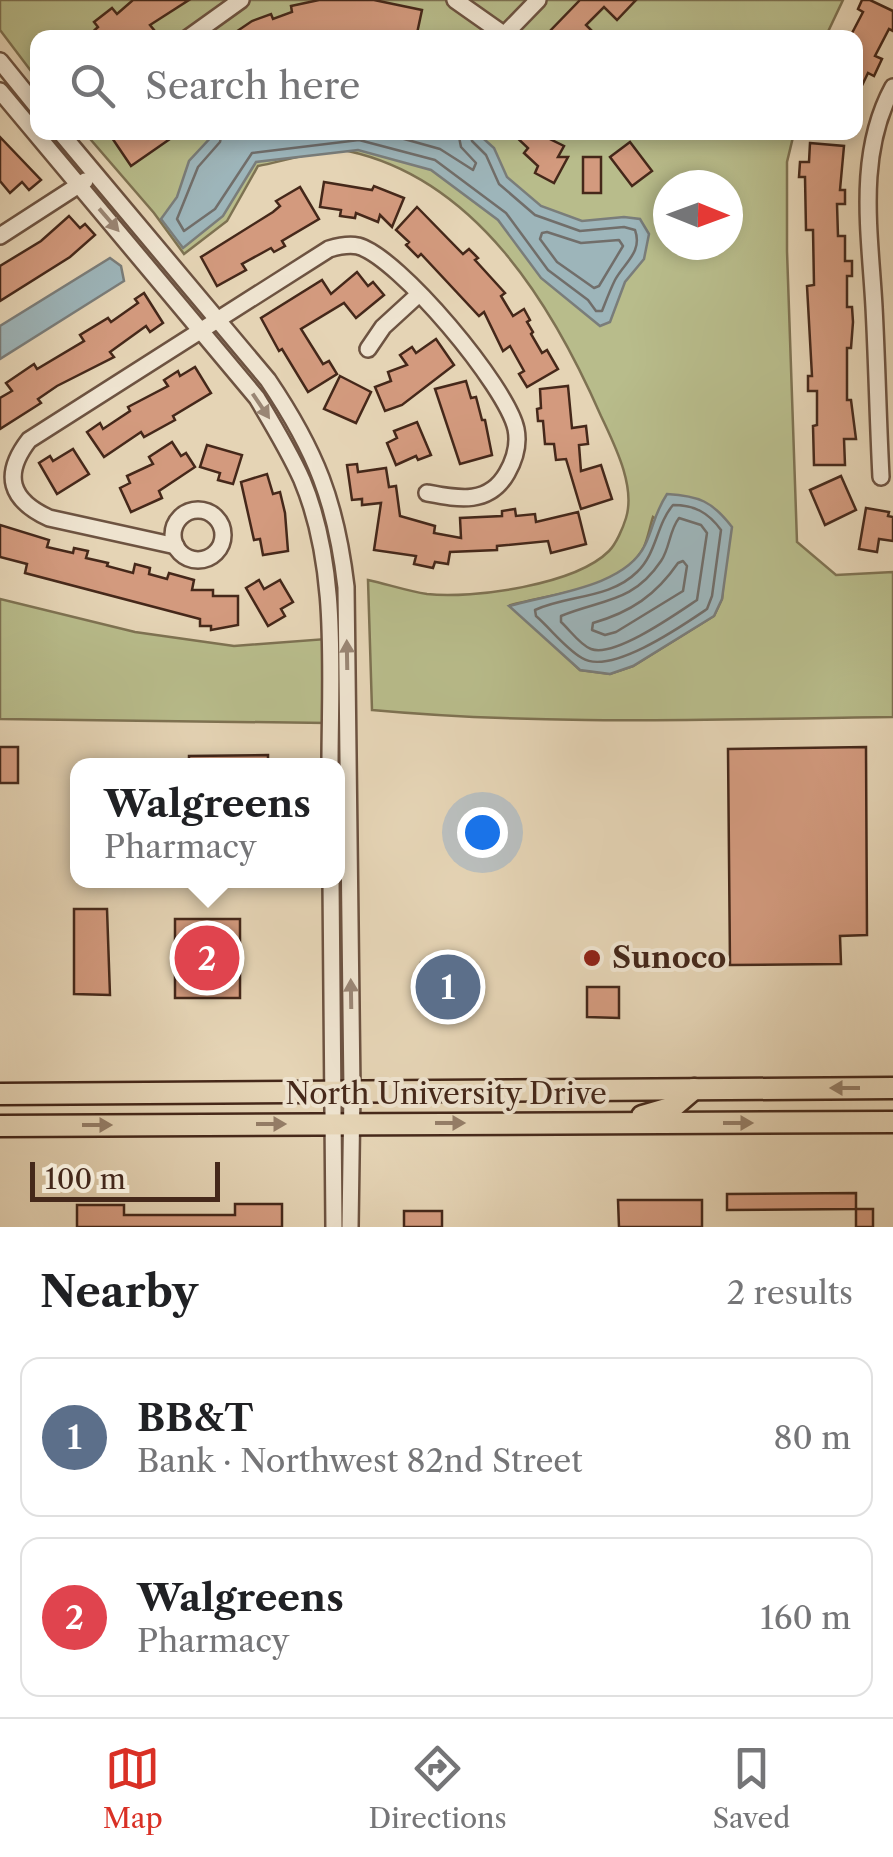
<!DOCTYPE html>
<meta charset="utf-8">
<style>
:root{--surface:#fff;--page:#f6f6f6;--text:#202124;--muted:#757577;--line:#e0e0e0;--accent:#d93025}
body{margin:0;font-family:"Libre Caslon Text",serif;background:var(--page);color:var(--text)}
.compass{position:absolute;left:653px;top:170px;width:90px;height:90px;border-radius:50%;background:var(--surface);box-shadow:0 5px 15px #0003;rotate:91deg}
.scale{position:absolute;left:30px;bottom:25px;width:190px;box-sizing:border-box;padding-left:10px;border:5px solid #45281a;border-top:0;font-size:28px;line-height:35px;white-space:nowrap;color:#45281a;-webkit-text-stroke:8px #eee3cf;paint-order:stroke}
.you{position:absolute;left:482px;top:832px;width:35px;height:35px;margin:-25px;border:8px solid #fff;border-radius:50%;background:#1a73e8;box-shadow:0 0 0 15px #1a73e833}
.badge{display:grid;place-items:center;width:65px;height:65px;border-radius:50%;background:var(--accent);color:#fff;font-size:32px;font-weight:700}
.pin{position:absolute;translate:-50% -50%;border:5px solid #fff;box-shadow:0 2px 10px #0006}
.popup{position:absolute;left:70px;top:758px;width:275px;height:130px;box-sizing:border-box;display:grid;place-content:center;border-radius:20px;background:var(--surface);filter:drop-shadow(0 2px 8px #0005);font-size:32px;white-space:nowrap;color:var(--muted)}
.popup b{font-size:38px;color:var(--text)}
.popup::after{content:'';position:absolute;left:50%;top:100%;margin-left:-20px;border:20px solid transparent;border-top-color:var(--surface)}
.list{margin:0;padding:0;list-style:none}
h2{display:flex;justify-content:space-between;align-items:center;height:130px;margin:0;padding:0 40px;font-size:42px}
h2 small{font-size:32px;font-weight:400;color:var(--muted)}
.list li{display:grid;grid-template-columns:65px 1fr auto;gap:30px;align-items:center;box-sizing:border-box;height:160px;margin:0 20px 20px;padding:0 20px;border:2px solid var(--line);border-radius:20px}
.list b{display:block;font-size:38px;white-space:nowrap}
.list p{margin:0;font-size:32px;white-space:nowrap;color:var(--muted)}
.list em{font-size:32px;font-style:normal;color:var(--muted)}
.icon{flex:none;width:55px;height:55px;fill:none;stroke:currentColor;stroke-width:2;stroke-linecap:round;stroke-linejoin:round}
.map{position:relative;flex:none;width:893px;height:1227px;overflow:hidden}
.search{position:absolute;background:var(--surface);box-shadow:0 5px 15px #0003;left:30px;right:30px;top:30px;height:110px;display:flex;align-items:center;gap:25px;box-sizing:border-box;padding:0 35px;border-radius:20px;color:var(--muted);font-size:38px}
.sheet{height:490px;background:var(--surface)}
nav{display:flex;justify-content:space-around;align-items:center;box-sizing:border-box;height:140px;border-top:2px solid var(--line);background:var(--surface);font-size:28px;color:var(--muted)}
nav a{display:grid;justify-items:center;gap:5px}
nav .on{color:var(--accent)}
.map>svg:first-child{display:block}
.green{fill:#b8bc8b;stroke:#7e7252;stroke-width:2.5;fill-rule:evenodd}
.water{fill:#9db5ba;stroke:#7a7d7a;stroke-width:2.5}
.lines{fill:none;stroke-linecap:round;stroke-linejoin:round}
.shore{stroke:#716e6a;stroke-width:2.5}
.building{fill:#d39a7e;stroke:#45281a;stroke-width:2.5}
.minor-casing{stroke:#6d5341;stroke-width:20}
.major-casing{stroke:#45281a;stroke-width:25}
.minor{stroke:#eee3cf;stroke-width:15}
.major{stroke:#e5d4b5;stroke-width:20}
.oneway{fill:#9a8674}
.oneway2{fill:#957e68}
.poi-dot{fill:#8f2418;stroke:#eee3cf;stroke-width:4}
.labels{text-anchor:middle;stroke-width:8;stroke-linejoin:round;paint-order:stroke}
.poi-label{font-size:30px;font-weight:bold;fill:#45281a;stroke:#eee3cf;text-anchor:start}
.street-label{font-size:30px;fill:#45281a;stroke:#eee3cf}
</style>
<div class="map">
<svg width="893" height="1227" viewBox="0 0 893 1227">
<rect width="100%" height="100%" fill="#e5d4b5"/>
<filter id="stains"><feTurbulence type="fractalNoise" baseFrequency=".002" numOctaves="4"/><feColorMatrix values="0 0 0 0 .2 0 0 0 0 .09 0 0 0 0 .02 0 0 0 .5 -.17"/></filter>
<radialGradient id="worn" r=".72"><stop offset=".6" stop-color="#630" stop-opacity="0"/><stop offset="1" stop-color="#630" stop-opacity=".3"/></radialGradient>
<g class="green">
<polygon points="0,0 843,0 825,38 38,38 37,79 0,30"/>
<path d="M85,133h709l-7,29v89l10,291 39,33 57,-3v145c-173,2 -348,9 -521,-7l-4,-130c19,4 39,11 59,14 46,5 148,-9 182,-43 7,-7 14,-23 17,-33 10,-32 -12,-74 -25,-102 -49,-112 -125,-237 -253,-265 -21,-4 -67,11 -90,15l-31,55 -43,33 -30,-41zM668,185h60v60h-60zM653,517l72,47 -3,35 -8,17 -81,50 -23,8 -30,-4 -69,-65c42,-12 110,-15 133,-58 4,-9 6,-21 9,-30z"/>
<polygon points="0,599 135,632 234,646 326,639 327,723 0,719"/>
</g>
<g class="water">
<polygon points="476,132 494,148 507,177 541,206 582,221 624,217 640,219 649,234 644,259 625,282 610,322 600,326 541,278 498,220 431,170 358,150 256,162 223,216 183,248 161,219 177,197 189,161 215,133"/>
<polygon points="110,258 121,266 124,281 0,359 0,326"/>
<path d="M667,494c32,2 45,7 65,33l-10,72 -8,17 -81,50 -23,8 -30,-4 -71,-64c41,-12 116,-19 136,-61 9,-19 9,-31 22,-51z"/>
</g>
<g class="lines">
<g class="shore">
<path d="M222,132l-2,10 -22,25 -21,52 7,12 31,-22 37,-56 107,-13 76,20 71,53 42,57 40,30 8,11h6c4,-10 8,-21 13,-31 9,-17 28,-28 20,-50l-11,-3 -44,4 -45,-16 -36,-31 -13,-29 -14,-14 -2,-9"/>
<polyline points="379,132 440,149 473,170 476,163 461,147 458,132"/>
<polygon points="547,232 581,243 619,240 623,246 599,286 594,288 557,262 540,239 542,233"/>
<path d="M673,505c21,0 35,7 48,25l-9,66 -5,13c-25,17 -97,67 -125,49 -17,-10 -31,-29 -46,-42l-1,-6c32,-15 75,-11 102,-38 20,-19 19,-47 36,-67z"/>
<path d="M679,518l22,7 6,8 -10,67c-21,14 -83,58 -106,49 -11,-4 -21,-19 -30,-27v-6c41,-17 72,-13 100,-55 9,-13 8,-30 18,-43z"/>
<path d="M683,561l4,5 -4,25 -67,41 -11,3 -13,-5 1,-7c38,-11 63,-28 85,-60z"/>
</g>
</g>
<g class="building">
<polygon points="133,0 189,0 150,25 154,30 146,38 86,38 98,27 94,22 112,8 117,14"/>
<polygon points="319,0 374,0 422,10 416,38 227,38 252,21 271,14 273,19 292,12 291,6"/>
<polygon points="580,0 636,0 617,20 604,7 586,25 599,38 557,38 550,31"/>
<polygon points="862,0 870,0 893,11 893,31 889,29 875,56 882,59 874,76 868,73 856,98 856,37 851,35 863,12 858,9"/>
<polygon points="108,132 180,132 131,166"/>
<polygon points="511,132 556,132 550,139 564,146 558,157 568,157 554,183 535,173 538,166 524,153 528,148"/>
<polygon points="0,137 41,180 29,190 22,182 10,193 0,181"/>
<polygon points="630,142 652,171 632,186 610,157"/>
<polygon points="810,143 844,146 840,190 845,190 845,204 837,204 838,236 845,236 845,261 852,261 852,276 847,276 847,307 852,307 853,322 851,348 847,348 847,400 851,400 856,439 844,439 845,465 814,465 813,426 817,425 817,391 808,391 808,376 812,376 807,286 814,285 813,230 806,230 805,177 799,177 800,162 809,162"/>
<rect x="583" y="157" width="18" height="36"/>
<polygon points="324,182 372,190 374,186 404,198 392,227 380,215 378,222 356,213 355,218 340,216 341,210 320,207"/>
<polygon points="300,187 319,219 282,241 285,246 274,252 271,248 242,264 246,270 217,286 201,257 273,212 280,206 276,201"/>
<polygon points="417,207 463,254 469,249 478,258 475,260 505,293 501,296 513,316 524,309 530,320 527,322 533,332 531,334 542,353 547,350 558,369 527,387 519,374 524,371 510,346 503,351 484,312 479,316 421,254 418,257 406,245 409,242 396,230"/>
<polygon points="69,216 80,228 85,224 95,235 70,257 0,301 0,266 41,241"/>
<polygon points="357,272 368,286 373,282 384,295 356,318 344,303 301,329 323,364 329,361 337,374 308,392 282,349 279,351 261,318 322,280 331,294"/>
<polygon points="144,293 163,323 150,332 146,326 110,352 114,357 57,386 38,399 41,403 0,429 0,398 12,391 6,383 34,364 37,369 84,341 80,335 108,318 111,322 138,303 135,299"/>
<polygon points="436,339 454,365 402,405 385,411 375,387 391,381 388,372 407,365 400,355 412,347 416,353"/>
<polygon points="195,367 211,393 173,416 175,420 144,437 141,432 104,457 87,432 100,423 103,429 130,411 128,407 168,386 164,380 178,371 180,376"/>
<polygon points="340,376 371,392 356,423 324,409"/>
<polygon points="466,381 471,398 476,397 482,420 485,420 492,455 460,464 435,389"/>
<polygon points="568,386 572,428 586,426 588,444 579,445 581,471 601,465 612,499 581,509 566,459 556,460 554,444 545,444 543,421 538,421 537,409 541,408 540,389"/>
<polygon points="417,422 431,455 418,460 416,456 396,465 387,443 397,438 394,431"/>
<polygon points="172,442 181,456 186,453 195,467 159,491 162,498 131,512 120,488 130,483 127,476 153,464 149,457"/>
<polygon points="207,445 242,455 233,484 218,480 220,473 200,467"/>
<polygon points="73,449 89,474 57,494 39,463 50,456 53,461"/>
<polygon points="357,464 358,472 386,468 389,487 396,486 400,516 435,526 434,533 461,538 460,518 502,516 502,511 515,509 516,516 535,514 536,522 578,512 586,544 551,553 548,541 497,546 497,550 450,552 448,564 435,562 433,568 414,564 416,556 374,550 381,503 362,505 362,499 352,500 347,465"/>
<polygon points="267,474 273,494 280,492 285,513 288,551 263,555 260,539 254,540 241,482"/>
<polygon points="841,476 856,510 825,525 810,490"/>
<polygon points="866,508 889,512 888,516 893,517 893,541 879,539 877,552 859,549"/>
<polygon points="0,525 49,540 47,547 73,553 74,548 88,551 86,558 108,563 107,566 133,573 135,564 150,568 149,574 167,579 169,573 194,580 192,590 213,590 213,596 238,596 238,625 211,630 211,626 200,626 200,619 25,573 27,564 0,557"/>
<polygon points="259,580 264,589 280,580 293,602 281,609 285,616 268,626 246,588"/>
<rect x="0" y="747" width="18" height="36"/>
<polygon points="866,747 867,935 840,936 841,964 730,965 728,749"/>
<polygon points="268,755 268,766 189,766 189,756"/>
<polygon points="74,909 107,909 110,995 74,994"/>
<rect x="175" y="919" width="65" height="79"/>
<polygon points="421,963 475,964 474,1011 421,1010"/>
<polygon points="587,987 619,987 619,1018 587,1017"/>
<polygon points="856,1193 856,1209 727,1210 727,1194"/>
<polygon points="618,1200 702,1200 702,1227 619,1227"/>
<polygon points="235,1204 282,1204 282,1227 77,1227 77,1205 124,1205 124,1215 235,1215"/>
<rect x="856" y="1209" width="17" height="18"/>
<rect x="404" y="1211" width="38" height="16"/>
</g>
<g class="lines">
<defs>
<g id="minor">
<polyline points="455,0 509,38"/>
<polyline points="505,34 538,0"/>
<polyline points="188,38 241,0"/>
<polyline points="0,61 38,108"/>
<path d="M0,91l257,307c16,27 32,53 45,82 37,88 28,192 28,286"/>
<path d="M60,132l208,248c48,71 68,122 78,207l6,504 -2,136"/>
<polyline points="0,236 85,181"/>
<polyline points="368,349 383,327 419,294"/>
<path d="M881,477c-3,-57 -4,-114 -7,-170 -4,-74 -18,-152 19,-220"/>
<circle cx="198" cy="535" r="25"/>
<path d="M176,546l-127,-28c-39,-18 -47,-43 -20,-78l300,-191c10,-3 19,-5 29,-3 41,11 149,141 158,183 3,15 -1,30 -9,44 -18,32 -48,26 -80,20"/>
<polyline points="331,880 334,1227"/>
</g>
<g id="major">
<polyline points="0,1094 893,1088"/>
<polyline points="642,1116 673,1107 694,1089"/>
<polyline points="0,1126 893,1122"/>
</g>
</defs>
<use href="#minor" class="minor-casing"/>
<use href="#major" class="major-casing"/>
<use href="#minor" class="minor"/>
<use href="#major" class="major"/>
</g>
<defs><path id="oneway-solid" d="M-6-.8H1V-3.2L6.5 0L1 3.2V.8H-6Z" transform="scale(2.5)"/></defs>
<g class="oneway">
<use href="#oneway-solid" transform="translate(109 220) rotate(49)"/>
<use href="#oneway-solid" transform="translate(261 406) rotate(56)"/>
<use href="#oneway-solid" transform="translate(347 655) rotate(-91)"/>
<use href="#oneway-solid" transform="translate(351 994) rotate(-91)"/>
</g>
<g class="oneway2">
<use href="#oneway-solid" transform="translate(845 1088) rotate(180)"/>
<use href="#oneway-solid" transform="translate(450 1123)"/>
<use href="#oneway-solid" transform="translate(738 1123)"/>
<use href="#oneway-solid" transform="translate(271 1124)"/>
<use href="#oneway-solid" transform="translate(97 1125)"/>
</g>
<circle class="poi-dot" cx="592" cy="958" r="10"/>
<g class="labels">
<g class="poi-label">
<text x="612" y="968">Sunoco</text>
</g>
<g class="street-label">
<text x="446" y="1104">North University Drive</text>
</g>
</g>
<rect width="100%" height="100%" filter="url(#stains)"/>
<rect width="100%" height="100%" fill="url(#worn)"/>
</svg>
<svg class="compass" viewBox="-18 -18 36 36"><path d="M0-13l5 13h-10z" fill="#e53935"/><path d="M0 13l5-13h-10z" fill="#757577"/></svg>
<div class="scale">100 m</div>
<div class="you"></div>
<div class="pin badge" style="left:448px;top:987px;background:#5c6f8a">1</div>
<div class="pin badge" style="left:207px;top:958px;background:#e0444e">2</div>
<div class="popup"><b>Walgreens</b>Pharmacy</div>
<div class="search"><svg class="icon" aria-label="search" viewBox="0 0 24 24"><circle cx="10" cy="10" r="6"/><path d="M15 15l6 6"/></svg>Search here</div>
</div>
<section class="sheet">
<h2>Nearby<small>2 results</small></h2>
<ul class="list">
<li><span class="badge" style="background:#5c6f8a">1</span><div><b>BB&amp;T</b><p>Bank · Northwest 82nd Street</p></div><em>80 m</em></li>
<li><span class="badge" style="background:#e0444e">2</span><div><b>Walgreens</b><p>Pharmacy</p></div><em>160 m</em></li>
</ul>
</section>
<nav>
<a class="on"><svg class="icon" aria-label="map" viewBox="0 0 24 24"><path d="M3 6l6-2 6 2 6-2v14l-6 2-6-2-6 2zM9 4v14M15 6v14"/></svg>Map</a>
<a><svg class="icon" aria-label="directions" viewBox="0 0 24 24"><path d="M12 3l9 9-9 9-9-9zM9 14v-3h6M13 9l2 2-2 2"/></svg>Directions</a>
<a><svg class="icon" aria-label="saved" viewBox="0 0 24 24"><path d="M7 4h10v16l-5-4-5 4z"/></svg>Saved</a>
</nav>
